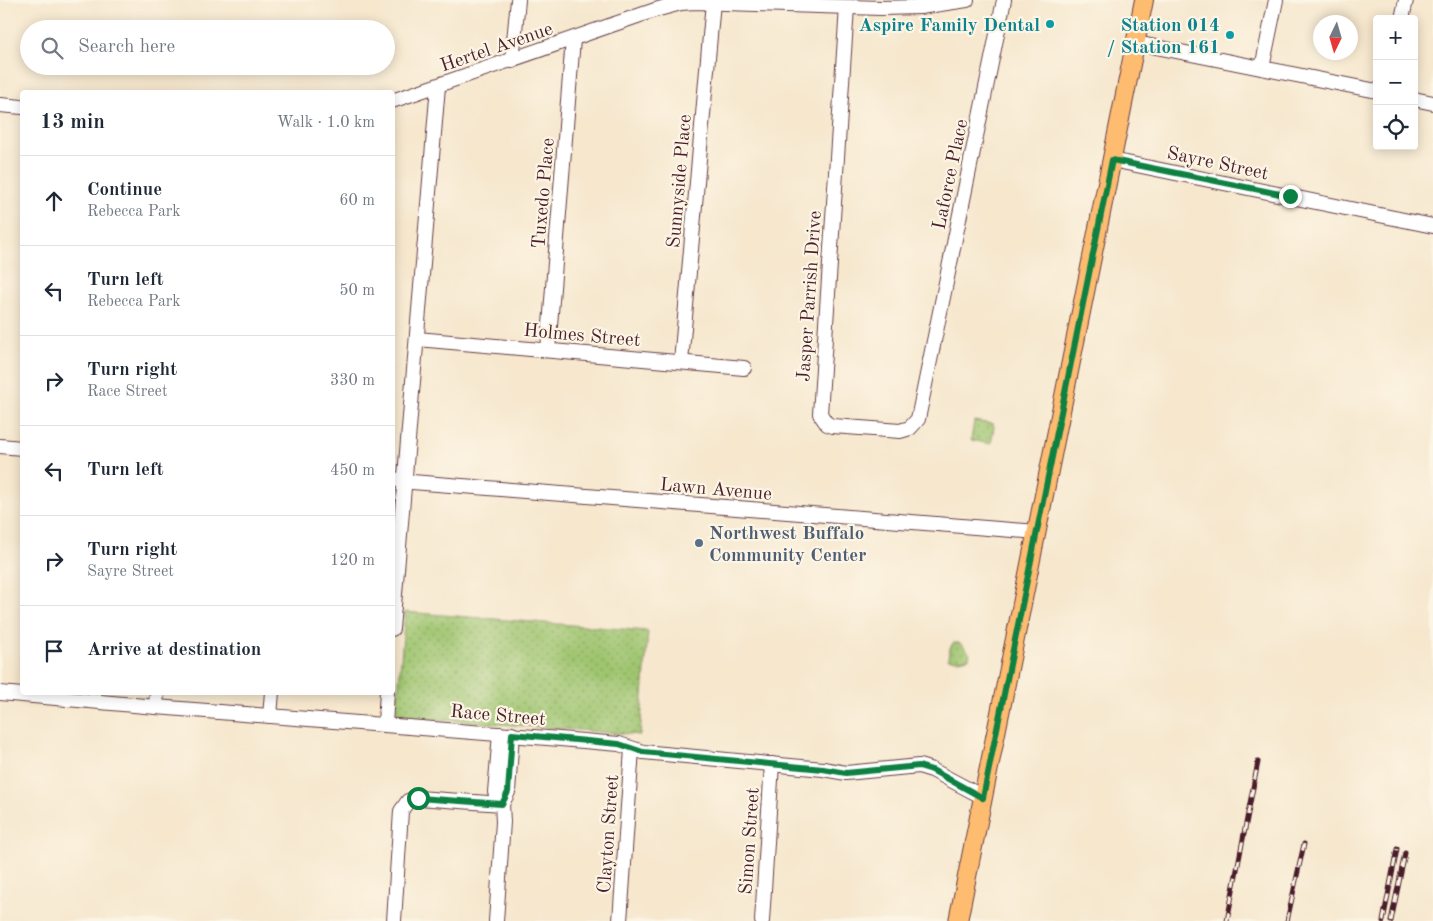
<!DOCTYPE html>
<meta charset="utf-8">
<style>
:root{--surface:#fff;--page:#f6f6f7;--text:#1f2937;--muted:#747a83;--line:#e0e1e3}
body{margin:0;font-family:"Old Standard TT",serif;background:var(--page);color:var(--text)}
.controls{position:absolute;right:15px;top:15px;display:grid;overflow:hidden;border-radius:5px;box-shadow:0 2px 12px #0003}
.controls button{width:45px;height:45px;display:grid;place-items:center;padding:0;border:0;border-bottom:1px solid var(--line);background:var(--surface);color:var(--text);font:25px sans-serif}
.compass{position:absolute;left:1313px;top:15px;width:45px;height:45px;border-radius:50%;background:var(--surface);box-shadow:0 2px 12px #0003;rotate:185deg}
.stop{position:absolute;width:15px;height:15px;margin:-11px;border:4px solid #0b8043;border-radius:50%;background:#fff}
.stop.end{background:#0b8043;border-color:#fff;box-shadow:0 1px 5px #0008}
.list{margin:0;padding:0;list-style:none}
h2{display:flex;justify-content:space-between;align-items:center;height:65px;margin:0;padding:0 20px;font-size:21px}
h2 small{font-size:16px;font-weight:400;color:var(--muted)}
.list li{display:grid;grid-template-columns:32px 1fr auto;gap:15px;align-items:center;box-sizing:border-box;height:90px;padding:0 20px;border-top:1px solid var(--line)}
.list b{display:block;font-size:19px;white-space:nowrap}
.list p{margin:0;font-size:16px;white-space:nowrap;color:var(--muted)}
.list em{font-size:16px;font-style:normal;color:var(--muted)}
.icon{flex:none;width:28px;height:28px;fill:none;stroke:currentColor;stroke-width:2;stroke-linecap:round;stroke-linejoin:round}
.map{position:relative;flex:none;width:1433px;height:921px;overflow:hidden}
.search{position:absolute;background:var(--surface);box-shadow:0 2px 12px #0003;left:20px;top:20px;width:375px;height:55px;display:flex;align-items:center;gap:12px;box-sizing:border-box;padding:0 18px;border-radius:28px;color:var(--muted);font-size:19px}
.panel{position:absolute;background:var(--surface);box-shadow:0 2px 12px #0003;left:20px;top:90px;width:375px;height:605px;border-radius:5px}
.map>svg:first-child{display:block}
.park{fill:url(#park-dots);stroke:#74724e}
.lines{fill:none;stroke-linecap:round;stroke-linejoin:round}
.minor-casing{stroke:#643d43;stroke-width:16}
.major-casing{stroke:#643d43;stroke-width:20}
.minor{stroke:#fff;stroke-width:14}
.major{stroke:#febc70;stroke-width:18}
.rail-casing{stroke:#4a1f2b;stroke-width:5}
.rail{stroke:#fcf5e5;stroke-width:3;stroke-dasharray:9;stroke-linecap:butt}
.route{stroke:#0b8043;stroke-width:6}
.culture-dot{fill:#0f9aa8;stroke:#fcf5e5;stroke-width:2}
.service-dot{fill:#5c6f8a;stroke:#fcf5e5;stroke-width:2}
.labels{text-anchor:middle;stroke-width:4.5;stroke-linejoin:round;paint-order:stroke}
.culture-label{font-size:19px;font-weight:bold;fill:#0d838f;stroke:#fcf5e5;text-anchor:end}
.street-label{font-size:19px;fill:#4a1f2b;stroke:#fcf5e5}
.service-label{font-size:19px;font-weight:bold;fill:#4e5e75;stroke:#fcf5e5;text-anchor:start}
</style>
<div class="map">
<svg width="1433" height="921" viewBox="0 0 1433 921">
<defs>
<pattern id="park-dots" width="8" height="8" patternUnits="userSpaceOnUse" patternTransform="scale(1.25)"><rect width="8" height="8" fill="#9fc570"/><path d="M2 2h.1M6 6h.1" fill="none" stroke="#849f5c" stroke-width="1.8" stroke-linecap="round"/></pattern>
</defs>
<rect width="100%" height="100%" fill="#fcf5e5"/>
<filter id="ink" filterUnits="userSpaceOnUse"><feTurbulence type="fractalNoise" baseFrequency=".02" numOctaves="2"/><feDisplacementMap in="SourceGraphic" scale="10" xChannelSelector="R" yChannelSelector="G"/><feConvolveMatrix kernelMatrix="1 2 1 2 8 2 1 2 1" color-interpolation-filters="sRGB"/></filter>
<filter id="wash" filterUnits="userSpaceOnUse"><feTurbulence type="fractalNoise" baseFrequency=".0096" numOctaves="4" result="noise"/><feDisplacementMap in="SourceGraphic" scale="20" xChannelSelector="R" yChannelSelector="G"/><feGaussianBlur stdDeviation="1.12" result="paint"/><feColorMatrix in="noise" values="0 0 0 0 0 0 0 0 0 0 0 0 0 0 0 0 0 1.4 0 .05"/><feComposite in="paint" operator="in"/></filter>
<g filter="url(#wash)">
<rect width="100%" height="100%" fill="#f6e7cd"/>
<g class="park">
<polygon points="974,421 993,424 994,427 991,444 971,440"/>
<polygon points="405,612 648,631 640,735 396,716"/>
<polygon points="953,643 960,643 970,653 969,658 959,660 948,659 949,650"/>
</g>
</g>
<g filter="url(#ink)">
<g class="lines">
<defs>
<g id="minor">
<polyline points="847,7 820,414 827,424 833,426 900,431 910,428 918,419 1004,0"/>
<polyline points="1402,19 1406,0"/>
<polyline points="1136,43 1377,91"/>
<polyline points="512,61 518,0"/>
<polyline points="1262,68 1276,0"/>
<polyline points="1414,99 1433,103"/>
<polyline points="392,101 655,10 681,3 695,2 881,8 920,7 967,0"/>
<polyline points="0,105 22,107"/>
<polyline points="1112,160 1433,226"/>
<polyline points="417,339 744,368"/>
<polyline points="548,350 573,39"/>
<polyline points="681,362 713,2"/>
<polyline points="0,446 22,448"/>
<polyline points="392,479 412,482 1037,532"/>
<polyline points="392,629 438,86"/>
<polyline points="0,693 156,707 560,739 619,744 643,752 823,769 846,773 919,766 932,770 983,797"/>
<polyline points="156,707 157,692"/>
<polyline points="270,716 272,692"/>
<polyline points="385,724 387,692"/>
<polyline points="500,734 495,792 502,804"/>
<polyline points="502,804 508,792 512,734"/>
<polyline points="394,921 401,811 408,801 418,798 502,804 503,822 496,921"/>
<polyline points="620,921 632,749"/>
<polyline points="762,921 772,764"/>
</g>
<polyline id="major" points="958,921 1144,0"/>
</defs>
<use href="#minor" class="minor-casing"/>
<use href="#major" class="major-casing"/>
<use href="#minor" class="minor"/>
<use href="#major" class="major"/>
<defs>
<g id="rail">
<polyline points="1227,921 1258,762"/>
<polyline points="1287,921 1304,844"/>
<polyline points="1383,921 1397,849"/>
<polyline points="1391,921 1405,853"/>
</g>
</defs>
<use href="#rail" class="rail-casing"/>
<use href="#rail" class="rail"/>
</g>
</g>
<g class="lines" filter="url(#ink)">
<polyline class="route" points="418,798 502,804 508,792 512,734 619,744 643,752 823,769 846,773 919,766 932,770 983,798 1112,160 1290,196"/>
</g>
<g class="culture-dot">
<circle cx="1050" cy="24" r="5"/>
<circle cx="1230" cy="35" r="5"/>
</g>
<circle class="service-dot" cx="699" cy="543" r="5"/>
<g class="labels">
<g class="culture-label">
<text x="1040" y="31">Aspire Family Dental</text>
<text x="1220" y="31">Station 014<tspan x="1220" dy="22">/ Station 161</tspan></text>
</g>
<g class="street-label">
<text transform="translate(496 46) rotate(-19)" y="7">Hertel Avenue</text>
<text transform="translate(1218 162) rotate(12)" y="7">Sayre Street</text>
<text transform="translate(949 174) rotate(-78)" y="7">Laforce Place</text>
<text transform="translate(678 181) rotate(-85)" y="7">Sunnyside Place</text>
<text transform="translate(542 193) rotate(-85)" y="7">Tuxedo Place</text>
<text transform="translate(808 296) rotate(-86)" y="7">Jasper Parrish Drive</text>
<text transform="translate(582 334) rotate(5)" y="7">Holmes Street</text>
<text transform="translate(716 488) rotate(5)" y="7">Lawn Avenue</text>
<text transform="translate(498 714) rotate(5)" y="7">Race Street</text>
<text transform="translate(607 834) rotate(-86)" y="7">Clayton Street</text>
<text transform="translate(748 841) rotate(-86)" y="7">Simon Street</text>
</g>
<g class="service-label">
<text x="709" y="539">Northwest Buffalo<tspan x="709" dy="22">Community Center</tspan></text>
</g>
</g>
</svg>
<div class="controls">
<button>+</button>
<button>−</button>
<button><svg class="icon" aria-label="locate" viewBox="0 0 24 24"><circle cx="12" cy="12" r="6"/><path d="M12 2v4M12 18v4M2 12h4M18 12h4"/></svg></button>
</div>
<svg class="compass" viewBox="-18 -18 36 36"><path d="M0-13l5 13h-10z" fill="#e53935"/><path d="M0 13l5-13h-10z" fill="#747a83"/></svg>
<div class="stop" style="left:418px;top:798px"></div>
<div class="stop end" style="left:1290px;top:196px"></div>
<div class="search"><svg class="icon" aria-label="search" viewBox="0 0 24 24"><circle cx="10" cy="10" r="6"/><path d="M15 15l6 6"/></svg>Search here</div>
<section class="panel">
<h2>13 min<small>Walk · 1.0 km</small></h2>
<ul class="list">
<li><svg class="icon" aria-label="ahead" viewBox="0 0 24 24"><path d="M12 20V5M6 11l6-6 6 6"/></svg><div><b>Continue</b><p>Rebecca Park</p></div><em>60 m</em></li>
<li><svg class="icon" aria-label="left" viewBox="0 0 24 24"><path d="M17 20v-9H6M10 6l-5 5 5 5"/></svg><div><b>Turn left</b><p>Rebecca Park</p></div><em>50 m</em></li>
<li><svg class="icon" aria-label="right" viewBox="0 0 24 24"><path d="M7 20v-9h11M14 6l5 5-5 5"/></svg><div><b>Turn right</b><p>Race Street</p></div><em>330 m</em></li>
<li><svg class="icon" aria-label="left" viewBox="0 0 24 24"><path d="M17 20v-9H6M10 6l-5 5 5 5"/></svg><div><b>Turn left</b></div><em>450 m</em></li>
<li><svg class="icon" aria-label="right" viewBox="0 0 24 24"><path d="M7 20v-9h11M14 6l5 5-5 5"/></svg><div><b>Turn right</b><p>Sayre Street</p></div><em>120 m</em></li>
<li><svg class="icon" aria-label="arrive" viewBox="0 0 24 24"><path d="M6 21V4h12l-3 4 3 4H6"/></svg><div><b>Arrive at destination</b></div></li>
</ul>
</section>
</div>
